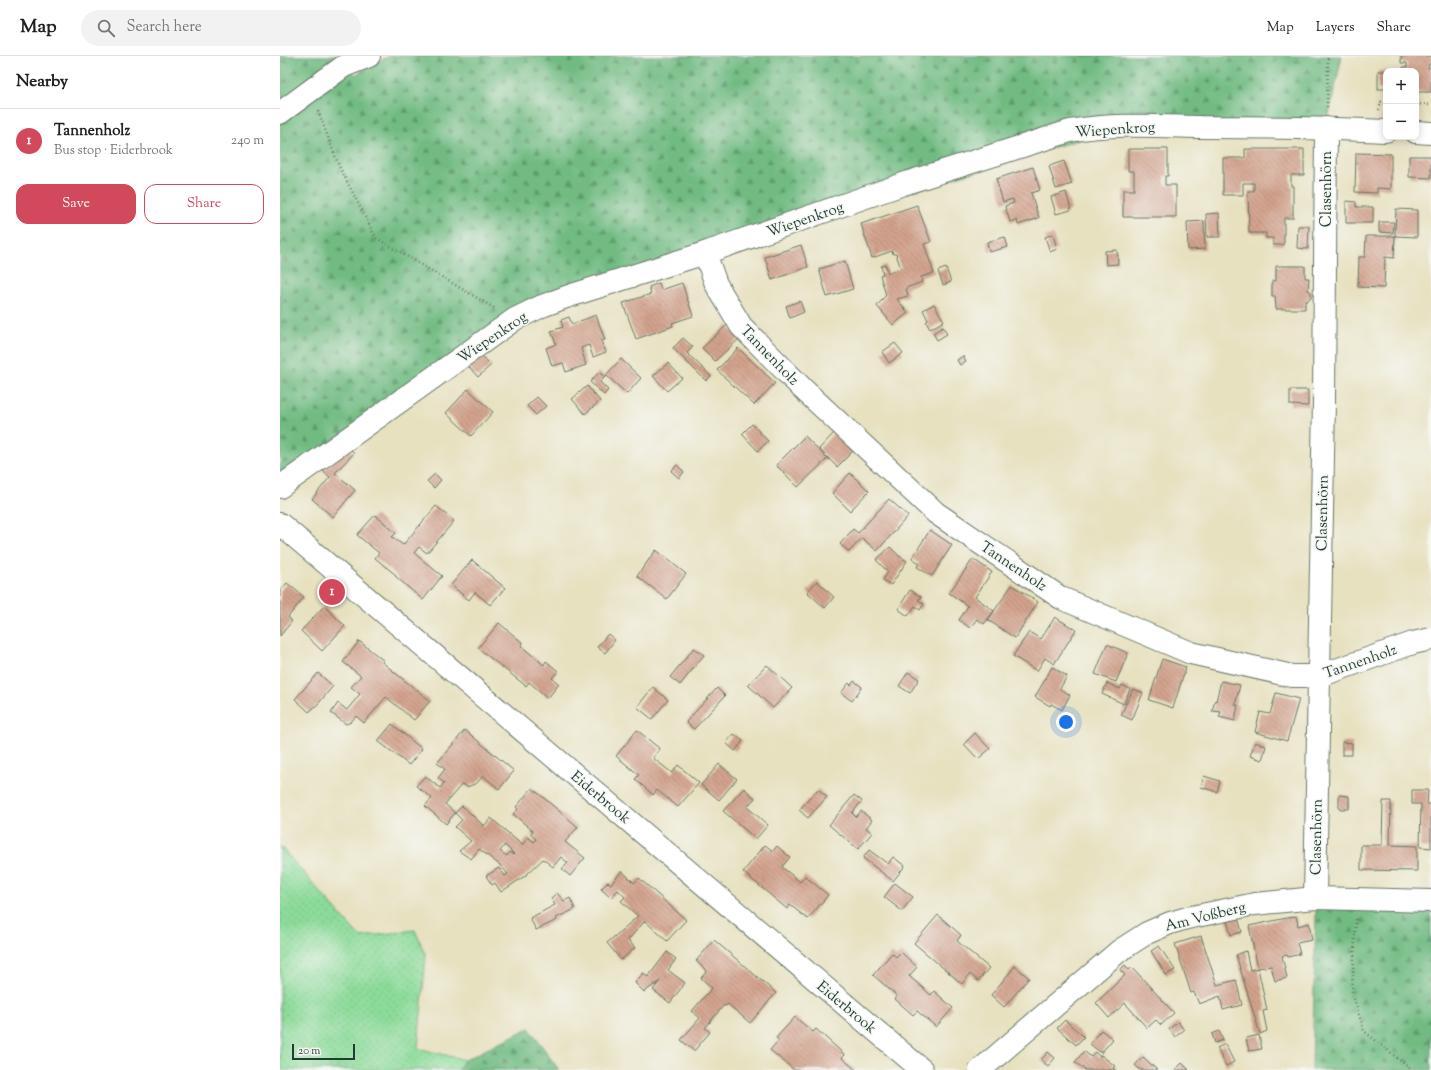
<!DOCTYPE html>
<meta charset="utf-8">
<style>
:root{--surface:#fff;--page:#f2f2f2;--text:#202124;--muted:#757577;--line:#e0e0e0;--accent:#d1495b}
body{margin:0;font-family:"Sorts Mill Goudy",serif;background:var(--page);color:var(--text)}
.controls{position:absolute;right:12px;top:12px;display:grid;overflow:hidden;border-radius:8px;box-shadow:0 2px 10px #0003}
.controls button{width:36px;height:36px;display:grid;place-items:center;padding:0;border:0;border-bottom:1px solid var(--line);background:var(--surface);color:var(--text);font:20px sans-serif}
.scale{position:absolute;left:12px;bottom:10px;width:63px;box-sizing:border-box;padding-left:4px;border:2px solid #1f3d34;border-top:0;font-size:11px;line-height:14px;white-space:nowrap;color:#1f3d34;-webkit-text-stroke:3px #f6f6f2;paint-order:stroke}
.you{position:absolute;left:786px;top:666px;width:14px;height:14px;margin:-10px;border:3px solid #fff;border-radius:50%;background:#1a73e8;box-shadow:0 0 0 6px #1a73e833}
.badge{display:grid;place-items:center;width:26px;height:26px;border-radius:50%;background:var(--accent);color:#fff;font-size:13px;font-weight:700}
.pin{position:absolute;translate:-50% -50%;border:2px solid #fff;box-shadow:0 1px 4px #0006}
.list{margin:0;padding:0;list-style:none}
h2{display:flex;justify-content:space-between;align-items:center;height:52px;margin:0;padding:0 16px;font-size:17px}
h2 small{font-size:13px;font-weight:400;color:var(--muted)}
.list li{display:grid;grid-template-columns:26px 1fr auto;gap:12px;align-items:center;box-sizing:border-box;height:64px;padding:0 16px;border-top:1px solid var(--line)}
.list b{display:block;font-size:15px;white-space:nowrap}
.list p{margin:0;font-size:13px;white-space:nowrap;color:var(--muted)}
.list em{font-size:13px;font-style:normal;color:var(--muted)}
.actions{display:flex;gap:8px;padding:12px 16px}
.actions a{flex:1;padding:9px 0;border:1px solid var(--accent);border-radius:12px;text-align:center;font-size:14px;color:var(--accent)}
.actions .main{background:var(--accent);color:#fff}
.icon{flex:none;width:22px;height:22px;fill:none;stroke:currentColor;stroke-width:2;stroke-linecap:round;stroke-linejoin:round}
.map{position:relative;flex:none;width:1151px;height:1014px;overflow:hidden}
header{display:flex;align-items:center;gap:24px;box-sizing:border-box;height:56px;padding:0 20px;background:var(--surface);border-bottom:1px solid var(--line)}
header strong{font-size:19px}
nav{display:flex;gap:22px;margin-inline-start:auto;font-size:14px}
.search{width:280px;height:36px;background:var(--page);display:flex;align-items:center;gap:10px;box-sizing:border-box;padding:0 14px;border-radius:22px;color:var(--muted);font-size:15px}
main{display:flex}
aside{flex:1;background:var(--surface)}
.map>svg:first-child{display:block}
.grass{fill:url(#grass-dots);stroke:#568c67}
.forest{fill:url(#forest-firs);stroke:#487c5b}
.building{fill:url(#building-back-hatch);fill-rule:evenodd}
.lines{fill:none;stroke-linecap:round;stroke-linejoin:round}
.minor-casing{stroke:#657665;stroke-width:24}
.path{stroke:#657665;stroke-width:2.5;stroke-dasharray:1 3;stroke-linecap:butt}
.minor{stroke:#fff;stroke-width:22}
.labels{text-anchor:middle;stroke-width:3;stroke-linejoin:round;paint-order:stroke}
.street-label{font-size:15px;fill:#1f3d34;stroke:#f6f6f2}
</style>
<header>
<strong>Map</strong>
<div class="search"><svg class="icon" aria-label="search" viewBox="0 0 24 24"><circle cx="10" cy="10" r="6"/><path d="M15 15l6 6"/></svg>Search here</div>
<nav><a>Map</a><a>Layers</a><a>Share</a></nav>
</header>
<main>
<aside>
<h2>Nearby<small></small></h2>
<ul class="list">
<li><span class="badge">1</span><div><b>Tannenholz</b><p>Bus stop · Eiderbrook</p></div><em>240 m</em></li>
</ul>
<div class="actions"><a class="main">Save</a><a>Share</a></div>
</aside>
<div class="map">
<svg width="1151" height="1014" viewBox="0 0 1151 1014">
<defs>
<pattern id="grass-dots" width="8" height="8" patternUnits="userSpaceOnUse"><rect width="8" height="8" fill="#8cdb9a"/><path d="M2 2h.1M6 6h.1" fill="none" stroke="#78bd85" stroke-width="1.8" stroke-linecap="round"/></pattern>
<pattern id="forest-firs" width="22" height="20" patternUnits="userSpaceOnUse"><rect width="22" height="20" fill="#71bb82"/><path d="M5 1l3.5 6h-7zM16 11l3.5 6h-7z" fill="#5c996b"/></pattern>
<pattern id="building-back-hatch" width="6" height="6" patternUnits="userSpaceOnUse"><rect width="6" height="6" fill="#d3a38d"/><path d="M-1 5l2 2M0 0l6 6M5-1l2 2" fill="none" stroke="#ab8674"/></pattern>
</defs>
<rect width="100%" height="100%" fill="#f6f6f2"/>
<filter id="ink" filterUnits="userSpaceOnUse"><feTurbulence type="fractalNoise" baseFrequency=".025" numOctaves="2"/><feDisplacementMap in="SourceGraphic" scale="8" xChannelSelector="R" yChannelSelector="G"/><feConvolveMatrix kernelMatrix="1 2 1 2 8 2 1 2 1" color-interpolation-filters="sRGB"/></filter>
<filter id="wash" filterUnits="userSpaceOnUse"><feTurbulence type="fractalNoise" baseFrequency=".012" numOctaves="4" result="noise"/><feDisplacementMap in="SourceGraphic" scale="16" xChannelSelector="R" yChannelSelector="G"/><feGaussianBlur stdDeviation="0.9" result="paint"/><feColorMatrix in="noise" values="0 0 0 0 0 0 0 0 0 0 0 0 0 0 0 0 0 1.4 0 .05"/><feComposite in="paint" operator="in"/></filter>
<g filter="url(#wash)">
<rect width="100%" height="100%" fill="#e7e1c0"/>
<polygon class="grass" points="0,790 80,881 135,874 146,899 138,992 185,1004 178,1014 0,1014"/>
<g class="forest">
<polygon points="0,0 62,0 75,19 109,0 1062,0 1046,72 844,70 286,241 131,337 0,416"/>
<polygon points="1036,852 1151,854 1151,1014 1032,1014"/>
<polygon points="249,972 279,1014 178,1014 185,1004"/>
</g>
<g id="blocks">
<g class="building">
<polygon points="1121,0 1151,0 1151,8 1149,8 1148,12 1151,12 1151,36 1136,36 1136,15 1123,15 1123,11 1127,11 1127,7 1121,7"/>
<rect x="1098" y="15" width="8" height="18"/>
<polygon points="848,93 888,93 888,120 885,120 885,129 896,129 896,161 843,161 843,134 854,134 854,115 848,115"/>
<polygon points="965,93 1024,93 1024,119 1011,119 1011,130 1013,130 1013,162 1004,162 1004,187 1002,189 993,189 993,182 986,182 986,177 969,177 968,135 974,135 974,127 963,127 963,139 943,139 943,102 965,102"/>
<polygon points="1076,97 1111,98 1111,133 1097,132 1097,137 1075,136"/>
<polygon points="1129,100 1151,100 1151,122 1129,121"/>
<polygon points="784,105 792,128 776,133 769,110"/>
<polygon points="753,111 760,134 751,137 759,162 738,169 737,164 730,166 725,150 734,147 733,143 723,146 716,123"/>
<polygon points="786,136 791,154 776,158 771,141"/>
<polygon points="1066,145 1076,146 1076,151 1093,151 1093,167 1066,167"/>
<polygon points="637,149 651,186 644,188 654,217 641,221 642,226 626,232 628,240 617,243 628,257 613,269 597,250 606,239 600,219 603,218 601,210 606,209 608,217 621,213 616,198 613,198 612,195 592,202 581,168"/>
<polygon points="1116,153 1137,154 1137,181 1115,180 1114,202 1105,201 1104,232 1078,231 1079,201 1085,201 1086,180 1115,180"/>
<polygon points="939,157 940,181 927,181 926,158"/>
<polygon points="924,165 925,193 908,194 907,166"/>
<polygon points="1099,166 1114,166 1113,177 1099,176"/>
<polygon points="1018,170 1029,170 1028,193 1017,192"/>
<polygon points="773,178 777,193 770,196 765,181"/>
<polygon points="725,181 728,191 709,196 707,186"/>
<polygon points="521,189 528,211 492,224 485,201"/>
<polygon points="837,194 838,208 826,209 825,195"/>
<polygon points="565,205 573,233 547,241 539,213"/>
<polygon points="996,210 1025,210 1025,222 1029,222 1028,234 1031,236 1031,241 1027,245 1025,245 1025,253 996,253 995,240 992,240 992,225 996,225"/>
<polygon points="666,212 671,226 663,229 658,215"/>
<polygon points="379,227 381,234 402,227 413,260 392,267 393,270 356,283 343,247 371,238 369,231"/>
<polygon points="520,245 524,256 510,262 506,250"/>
<polygon points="654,248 664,265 650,273 646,266 648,264 643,254"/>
<polygon points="316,259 325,284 321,285 326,296 313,301 309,289 301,292 306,309 286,316 283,307 272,310 266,292 276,288 271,275 283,271 281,264 289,261 292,268"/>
<polygon points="447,269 460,282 435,305 422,292"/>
<polygon points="663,271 667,278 657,284 653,277"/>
<polygon points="403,282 413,291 407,297 431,320 426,325 393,292"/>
<polygon points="615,287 623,297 609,307 602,296"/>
<polygon points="458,292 495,327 474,349 437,314"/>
<polygon points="200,298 211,309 198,321 188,310"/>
<polygon points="683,300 686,305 680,309 677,304"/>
<polygon points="341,303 361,322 347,338 326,319"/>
<polygon points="388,307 402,322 387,335 373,320"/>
<polygon points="319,316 325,321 320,326 328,334 324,339 310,326"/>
<polygon points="307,330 320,345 305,358 292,343"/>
<polygon points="188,333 213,356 191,380 166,357"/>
<polygon points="1010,334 1028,334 1028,350 1010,349"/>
<polygon points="257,341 266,350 256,359 247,350"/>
<polygon points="472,368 488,385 478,395 462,378"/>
<polygon points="554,377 573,395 557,411 539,393"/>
<polygon points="525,380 547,403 518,431 496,409"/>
<polygon points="69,392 74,397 55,417 75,434 53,461 32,443 50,421 43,415"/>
<polygon points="397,409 404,416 399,422 391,415"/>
<polygon points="570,417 589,435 570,455 552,437"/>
<polygon points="155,418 161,424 154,432 147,425"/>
<polygon points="609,443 628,460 597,495 582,482 569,496 560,488 573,473 578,477"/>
<polygon points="156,450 174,465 147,497 139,491 134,497 162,520 143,544 115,520 116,519 95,502 99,497 77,479 95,459 116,477 112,481 123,489"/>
<polygon points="650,474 672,489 652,520 637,511 639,507 632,502"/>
<polygon points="610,491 619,500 627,505 611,529 603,524 608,516 596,504"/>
<polygon points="376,494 406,518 387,543 357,520"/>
<polygon points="693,503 712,516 695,541 714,555 704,568 697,563 690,572 679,564 688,550 669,537"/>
<polygon points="192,504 225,532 210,549 195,536 189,544 171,529"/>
<polygon points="537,525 554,541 545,552 527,536"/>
<polygon points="7,527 24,541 8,561 12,565 0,580 0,535"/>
<polygon points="732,529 758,546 735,582 708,564"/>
<polygon points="630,534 641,541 638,544 644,548 640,554 635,550 628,560 618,553"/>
<polygon points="44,550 65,570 42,595 21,575"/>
<polygon points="775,561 796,574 774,608 765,602 757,615 733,600 749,576 761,583"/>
<polygon points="219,567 243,587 241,590 264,609 266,605 278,615 272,622 279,628 268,642 249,626 246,630 198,592"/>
<polygon points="328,578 335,584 325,597 317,591"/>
<polygon points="79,585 104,605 102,606 113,615 150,645 134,664 106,641 84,667 76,660 71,666 66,668 51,657 58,647 67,654 80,638 71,631 81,620 63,606"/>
<polygon points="827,588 848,597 836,626 815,618"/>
<polygon points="414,592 424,599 400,629 390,621"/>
<polygon points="882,603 906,611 893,652 869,644"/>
<polygon points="487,609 512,632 493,652 468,629"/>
<polygon points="772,611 787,620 780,633 790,639 782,654 771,648 770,650 755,641"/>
<polygon points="628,616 639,623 630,637 619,630"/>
<polygon points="38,617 53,630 38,648 29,656 15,643"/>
<polygon points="574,625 582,631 572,645 561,637 569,627 571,629"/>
<polygon points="941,625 960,629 955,649 958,649 955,665 939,661 941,656 932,655 935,644 936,645"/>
<polygon points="827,627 840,633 842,629 850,633 844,648 822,638"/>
<polygon points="373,631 388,644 372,663 357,651"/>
<polygon points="437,632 445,640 414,673 406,666"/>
<polygon points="853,633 863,637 852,664 841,659"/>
<polygon points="996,637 1019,643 1007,685 975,676 980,656 990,658"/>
<polygon points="112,668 142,693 129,709 98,685"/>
<polygon points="185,674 234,715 219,733 203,720 197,727 187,731 182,728 165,748 175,757 166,768 145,750 152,742 136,730 145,720 160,732 164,727 158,722 165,713 157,707"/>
<polygon points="357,674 380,693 373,702 392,717 398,709 419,727 398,751 377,734 373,739 355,723 359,719 336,700"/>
<polygon points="695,677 710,693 698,703 684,688"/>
<polygon points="454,678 463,685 455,695 446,687"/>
<polygon points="975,686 986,690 982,704 970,700"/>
<polygon points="1062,686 1072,687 1072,699 1062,699"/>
<polygon points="439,708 457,723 439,744 421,729"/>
<polygon points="924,720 940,725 937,736 921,731"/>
<path d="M252,732l46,39 -13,15 20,16 -15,18 -8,-7 6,-6 -7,-6 -8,10 -10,-8 -18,17 -24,16 -6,-9 -3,2 -6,-9 13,-8 6,8 3,-2 -8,-9 -21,-16 -8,10 -12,-8 12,-10 -16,-14 7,-7 -7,-7 7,-7 22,20 7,-8 31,27 6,-8 6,5 2,-3 -6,-5 3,-3 -20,-17 5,-5 -2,-2zM225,789l9,9v1l-4,-3 -3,4 -7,-5z"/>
<polygon points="464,732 475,742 467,751 488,769 476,783 443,755"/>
<polygon points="538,733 547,741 528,762 519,754"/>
<polygon points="1132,734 1148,734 1147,748 1151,748 1151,792 1140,791 1141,748 1132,748"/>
<polygon points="574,739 582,745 572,757 576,761 581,755 592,764 586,772 592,777 578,793 549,769"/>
<polygon points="1059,739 1069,740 1069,753 1059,753"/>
<polygon points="1103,745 1111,745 1110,789 1137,790 1137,815 1081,814 1081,789 1102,789"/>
<polygon points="485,789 493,795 497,790 510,801 502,811 520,826 525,820 548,839 528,863 510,849 507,853 463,816"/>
<polygon points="589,794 608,808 613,801 625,810 613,825 583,802"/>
<polygon points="342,815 354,827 359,822 406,864 387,885 365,865 348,884 355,892 341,904 327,887 358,860 341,845 345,841 338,834 331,842 321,833 328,826 331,828"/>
<polygon points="615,827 633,841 622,855 604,841"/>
<polygon points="277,837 284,845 290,842 295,853 276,862 277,864 256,874 250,862 275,849 271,842"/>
<polygon points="957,858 962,876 951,879 946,861"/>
<polygon points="658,859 681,879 677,885 709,912 698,925 690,918 682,928 634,887"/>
<polygon points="1016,860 1018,870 1029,867 1032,884 1017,887 1020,898 1008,901 1007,899 1002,900 1007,922 995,925 991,910 978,912 987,954 983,955 987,975 980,978 956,899 966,895 970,914 978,912 969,870"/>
<polygon points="921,880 937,929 956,924 962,949 943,954 940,940 919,948 914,936 911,937 895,888"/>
<polygon points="434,884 496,937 470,967 448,948 446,950 444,949 425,972 430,976 414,995 401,984 420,962 412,955 432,932 421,922 427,915 416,905"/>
<polygon points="879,890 895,914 886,919 871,895"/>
<polygon points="387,896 396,903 388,914 405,927 390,947 373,934 380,925 364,936 355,927 363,917 368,921"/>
<polygon points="621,896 637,911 629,920 651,939 654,935 673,952 656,971 637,955 633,959 615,943 617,940 593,919 612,897 616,901"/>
<polygon points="845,909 849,914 852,911 894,957 881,969 876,964 867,972 845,947 829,962 816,947 845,919 840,914"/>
<polygon points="735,910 749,922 724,951 711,939"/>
<polygon points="515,961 533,976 536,973 565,999 562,1002 576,1014 514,1014 490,994 499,984 496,982"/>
<polygon points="785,964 804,981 796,989 777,972"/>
<polygon points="898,966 904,974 895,981 889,973"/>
<polygon points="821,974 833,983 821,997 810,988"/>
<polygon points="939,975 943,984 935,987 932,978"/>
<polygon points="979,979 982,993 969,995 966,982"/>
<polygon points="945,988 954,1006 946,1010 937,992"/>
<polygon points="804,995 811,1001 815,996 820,1001 821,999 835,1010 833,1012 836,1014 805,1014 795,1006"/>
<polygon points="768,996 775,1002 768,1010 761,1004"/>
<polygon points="863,1001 877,1014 860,1014 855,1009"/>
<polygon points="902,1007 909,1014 895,1014"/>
</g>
</g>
</g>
<g filter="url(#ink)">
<use href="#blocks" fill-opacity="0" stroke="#657665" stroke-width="1"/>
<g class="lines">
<defs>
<g id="minor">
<polyline points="0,57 64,10 89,0"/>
<polyline points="1136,76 1151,77"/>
<polyline points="425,197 436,228 461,270 523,333 656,457 781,542 911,597 1012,620 1039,620 1133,587 1151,583"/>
<path d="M0,431l235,-168 27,-13 24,-9 139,-44 204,-71 161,-51c43,-8 87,-5 131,-4 61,0 123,1 185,4"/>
<polyline points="0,468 642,1014"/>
<polyline points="1035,842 1044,345 1046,72"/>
<polyline points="700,1014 839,895 867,877 890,867 907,862 975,848 1035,842 1151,845"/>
</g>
</defs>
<use href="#minor" class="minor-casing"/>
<g class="path">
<polyline points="1136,48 1151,49"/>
<polyline points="1047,51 1048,0"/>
<polyline points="1099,54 1101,46 1106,47"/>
<polyline points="38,55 59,110 96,182 214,252"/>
<polyline points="1076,863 1072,936 1084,975 1132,1014"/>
</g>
<use href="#minor" class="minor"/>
</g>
</g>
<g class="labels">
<g class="street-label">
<text transform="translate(835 73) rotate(-4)" y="5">Wiepenkrog</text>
<text transform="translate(1046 133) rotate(-90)" y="5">Clasenhörn</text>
<text transform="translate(525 163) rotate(-19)" y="5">Wiepenkrog</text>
<text transform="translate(212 281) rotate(-34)" y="5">Wiepenkrog</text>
<text transform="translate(490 299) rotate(46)" y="5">Tannenholz</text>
<text transform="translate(1042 457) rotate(-89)" y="5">Clasenhörn</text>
<text transform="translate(734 510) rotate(34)" y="5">Tannenholz</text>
<text transform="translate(1080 605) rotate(-19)" y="5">Tannenholz</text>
<text transform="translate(321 741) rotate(40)" y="5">Eiderbrook</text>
<text transform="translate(1036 781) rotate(-89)" y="5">Clasenhörn</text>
<text transform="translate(925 860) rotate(-14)" y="5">Am Voßberg</text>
<text transform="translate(567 951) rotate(40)" y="5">Eiderbrook</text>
</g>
</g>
</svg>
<div class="controls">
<button>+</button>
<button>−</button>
</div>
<div class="scale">20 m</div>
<div class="you"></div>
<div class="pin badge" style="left:52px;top:536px">1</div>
</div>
</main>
